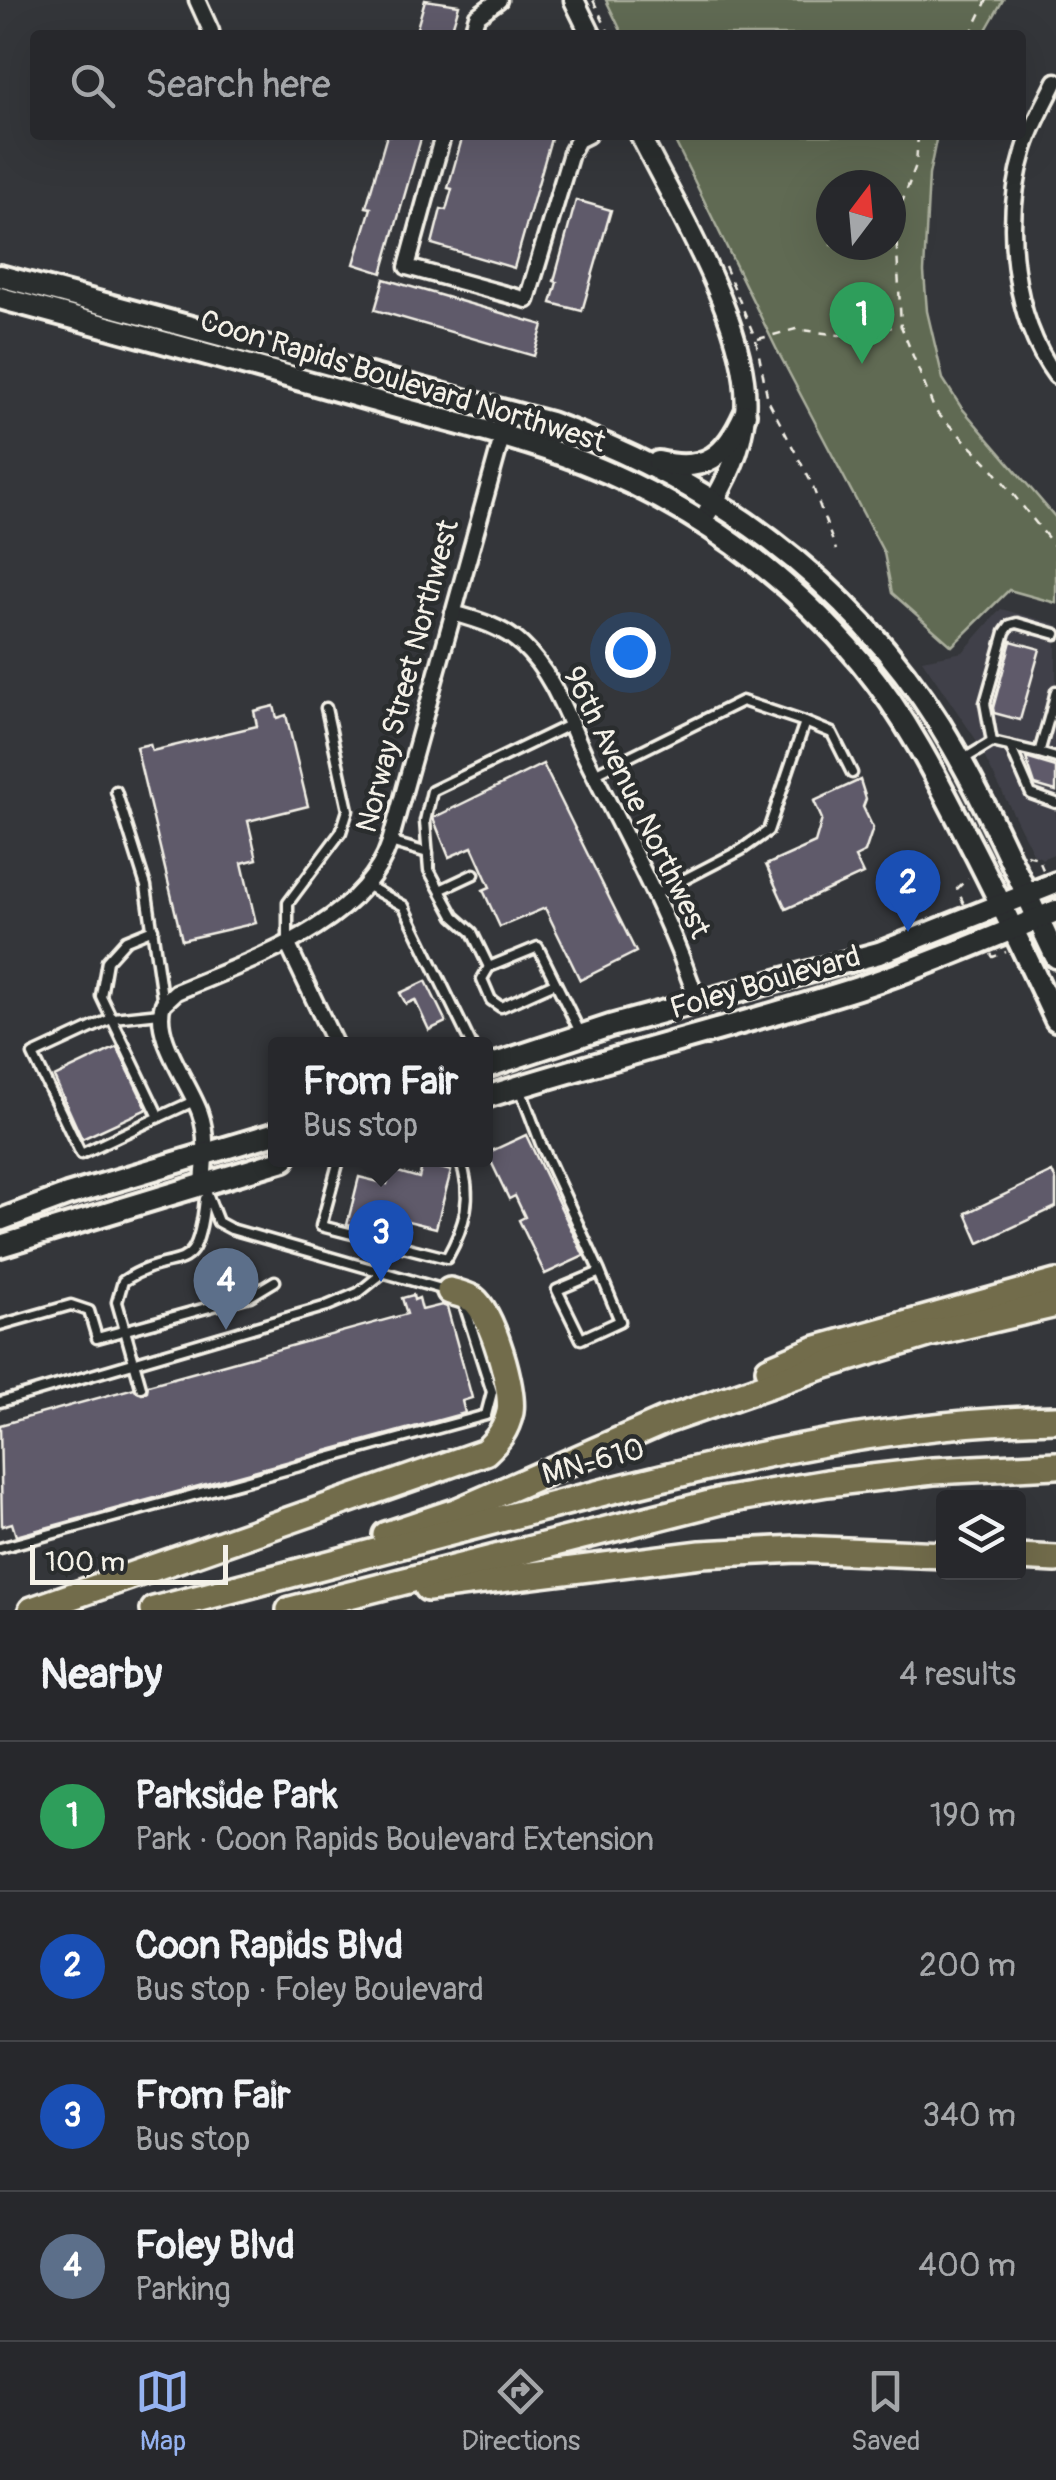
<!DOCTYPE html>
<meta charset="utf-8">
<style>
:root{--surface:#27282c;--page:#333438;--text:#f1f3f6;--muted:#a4a6a9;--line:#434448;--accent:#95b2f1}
body{margin:0;font-family:Pangolin,sans-serif;background:var(--page);color:var(--text)}
.controls{position:absolute;right:30px;bottom:30px;display:grid;overflow:hidden;border-radius:10px;box-shadow:0 10px 40px #0002}
.controls button{width:90px;height:90px;display:grid;place-items:center;padding:0;border:0;border-bottom:2px solid var(--line);background:var(--surface);color:var(--text);font:50px sans-serif}
.compass{position:absolute;left:816px;top:170px;width:90px;height:90px;border-radius:50%;background:var(--surface);box-shadow:0 10px 40px #0002;rotate:16deg}
.scale{position:absolute;left:30px;bottom:25px;width:198px;box-sizing:border-box;padding-left:10px;border:5px solid #f4f1e8;border-top:0;font-size:28px;line-height:35px;white-space:nowrap;color:#f4f1e8;-webkit-text-stroke:8px #2a2d2e;paint-order:stroke}
.you{position:absolute;left:630px;top:652px;width:35px;height:35px;margin:-25px;border:8px solid #fff;border-radius:50%;background:#1a73e8;box-shadow:0 0 0 15px #1a73e833}
.badge{display:grid;place-items:center;width:65px;height:65px;border-radius:50%;background:var(--accent);color:#fff;font-size:32px;font-weight:700}
.pin{position:absolute;translate:-50% -82px;filter:drop-shadow(0 2px 5px #0008)}
.pin::after{content:'';position:absolute;top:52px;width:35px;height:30px;background:inherit;clip-path:polygon(0 0,100% 0,50% 100%)}
.popup{position:absolute;left:268px;top:1037px;width:225px;height:130px;box-sizing:border-box;display:grid;place-content:center;border-radius:10px;background:var(--surface);filter:drop-shadow(0 2px 8px #0005);font-size:32px;white-space:nowrap;color:var(--muted)}
.popup b{font-size:38px;color:var(--text)}
.popup::after{content:'';position:absolute;left:50%;top:100%;margin-left:-20px;border:20px solid transparent;border-top-color:var(--surface)}
.list{margin:0;padding:0;list-style:none}
h2{display:flex;justify-content:space-between;align-items:center;height:130px;margin:0;padding:0 40px;font-size:42px}
h2 small{font-size:32px;font-weight:400;color:var(--muted)}
.list li{display:grid;grid-template-columns:65px 1fr auto;gap:30px;align-items:center;box-sizing:border-box;height:150px;padding:0 40px;border-top:2px solid var(--line)}
.list b{display:block;font-size:38px;white-space:nowrap}
.list p{margin:0;font-size:32px;white-space:nowrap;color:var(--muted)}
.list em{font-size:32px;font-style:normal;color:var(--muted)}
.icon{flex:none;width:55px;height:55px;fill:none;stroke:currentColor;stroke-width:2;stroke-linecap:round;stroke-linejoin:round}
.map{position:relative;flex:none;width:1056px;height:1610px;overflow:hidden}
.search{position:absolute;background:var(--surface);box-shadow:0 10px 40px #0002;left:30px;right:30px;top:30px;height:110px;display:flex;align-items:center;gap:25px;box-sizing:border-box;padding:0 35px;border-radius:10px;color:var(--muted);font-size:38px}
.sheet{height:730px;background:var(--surface)}
nav{display:flex;justify-content:space-around;align-items:center;box-sizing:border-box;height:140px;border-top:2px solid var(--line);background:var(--surface);font-size:28px;color:var(--muted)}
nav a{display:grid;justify-items:center;gap:5px}
nav .on{color:var(--accent)}
.map>svg:first-child{display:block}
.built{fill:#414149}
.green{fill:#606b52;stroke:#aaae9d;stroke-width:2.5;fill-rule:evenodd}
.building{fill:#5e5a6b;stroke:#f4f1e8;stroke-width:2.5}
.lines{fill:none;stroke-linecap:round;stroke-linejoin:round}
.service-casing{stroke:#f4f1e8;stroke-width:15}
.minor-casing{stroke:#f4f1e8;stroke-width:21}
.tertiary-casing{stroke:#f4f1e8;stroke-width:25}
.secondary-casing{stroke:#f4f1e8;stroke-width:28}
.motorway-casing{stroke:#f4f1e8;stroke-width:32}
.path{stroke:#f4f1e8;stroke-width:2.5;stroke-dasharray:8 8;stroke-linecap:butt}
.service{stroke:#2a2d2e;stroke-width:8}
.minor{stroke:#2a2d2e;stroke-width:14}
.tertiary{stroke:#2a2d2e;stroke-width:18}
.secondary{stroke:#2a2d2e;stroke-width:20}
.motorway{stroke:#726c4b;stroke-width:25}
.labels{text-anchor:middle;stroke-width:9;stroke-linejoin:round;paint-order:stroke}
.street-label{font-size:30px;fill:#f4f1e8;stroke:#2a2d2e}
</style>
<div class="map">
<svg width="1056" height="1610" viewBox="0 0 1056 1610">
<rect width="100%" height="100%" fill="#34363a"/>
<filter id="ink" filterUnits="userSpaceOnUse"><feTurbulence type="fractalNoise" baseFrequency=".01" numOctaves="2"/><feDisplacementMap in="SourceGraphic" scale="20" xChannelSelector="R" yChannelSelector="G"/><feConvolveMatrix kernelMatrix="1 2 1 2 8 2 1 2 1" color-interpolation-filters="sRGB"/></filter>
<g filter="url(#ink)">
<polygon class="built" points="1001,609 1056,624 1056,853 1039,860 1042,858 1034,855 975,738 922,660 963,652"/>
<g class="green">
<polygon points="606,0 1003,0 983,35 623,35"/>
<path d="M672,135h265l-8,40 -5,97 3,39 16,68 18,28 95,111v85l-47,-13 -57,56 -60,-53 -8,-40 -108,-205zM831,185h60v60h-60z"/>
</g>
<g class="building">
<polygon points="425,0 459,5 450,35 415,35"/>
<polygon points="387,135 422,135 382,273 354,264 371,208 366,207"/>
<polygon points="463,135 552,135 514,268 432,244 441,209 446,210 452,189 448,188"/>
<polygon points="576,200 611,210 582,311 551,303 557,282 554,281"/>
<polygon points="384,279 543,325 534,356 375,310"/>
<polygon points="1011,641 1040,649 1020,720 994,713 993,708"/>
<polygon points="274,706 277,718 286,715 308,806 248,821 257,859 242,863 256,923 182,940 136,747 150,744 152,751 257,726 254,711"/>
<polygon points="1026,758 1056,767 1056,791 1035,785"/>
<polygon points="543,764 636,952 580,980 545,908 500,927 483,890 490,887 472,847 449,857 433,818"/>
<polygon points="860,780 866,799 863,807 873,828 865,852 855,857 863,874 786,909 766,865 815,843 822,819 814,801"/>
<polygon points="426,981 446,1022 429,1030 415,1000 406,1004 400,993"/>
<polygon points="117,1047 147,1109 82,1139 54,1077"/>
<polygon points="526,1135 584,1256 545,1274 519,1220 525,1217 515,1196 509,1199 487,1153"/>
<polygon points="423,1163 451,1171 436,1228 408,1221 404,1236 347,1225 359,1177 387,1184 391,1170 419,1178"/>
<polygon points="1052,1172 1056,1181 1056,1207 979,1243 966,1213"/>
<polygon points="413,1295 414,1300 419,1298 422,1310 442,1305 447,1307 472,1398 462,1401 465,1413 16,1536 12,1523 2,1526 0,1425 134,1388 142,1394 147,1391 148,1385 407,1314 402,1298"/>
</g>
<g class="lines">
<defs>
<g id="service">
<polyline points="1051,711 1056,691"/>
<polyline points="805,722 832,733 852,773"/>
<polyline points="571,724 432,791 425,821 429,870 454,916 472,932 489,967 538,947 580,1032"/>
<polyline points="992,742 985,703 1005,632 1010,625 1017,623 1056,634"/>
<polyline points="1010,746 1031,794 1056,803"/>
<polyline points="1039,753 1056,758"/>
<polyline points="964,759 992,742 1039,753 1051,711 1056,708"/>
<polyline points="594,774 742,701 805,722 768,831 741,850 654,895"/>
<polyline points="116,791 146,886 163,1004"/>
<polyline points="390,842 428,853"/>
<polyline points="366,885 404,906 471,1044"/>
<polyline points="442,889 474,874"/>
<polyline points="153,929 126,940 107,961 101,996 159,1117 194,1101"/>
<polyline points="288,945 288,903 341,832 348,810 326,708"/>
<polyline points="489,967 482,979 491,1000 501,1007 555,983"/>
<polyline points="521,1091 541,1144 600,1272 557,1290 581,1339 620,1321 600,1272"/>
<polyline points="159,1117 81,1154 33,1055 113,1018 160,1013"/>
<path d="M339,1160l-18,66 126,32c18,-32 27,-63 13,-98"/>
<polyline points="204,1186 218,1222 231,1229 445,1290"/>
<polyline points="0,1325 71,1305 89,1311 97,1338 250,1296 275,1281"/>
<path d="M141,1387l-24,-85 6,-21c55,-36 73,5 82,-82"/>
<polyline points="0,1402 327,1306 358,1293 384,1272"/>
<polyline points="0,1548 486,1415 492,1392 464,1304"/>
</g>
<g id="minor">
<polyline points="197,0 211,31"/>
<polyline points="471,35 477,16 499,0"/>
<path d="M1056,81c-11,23 -25,46 -32,71 -21,68 -12,165 32,224"/>
<polyline points="443,135 407,267 527,300 571,153 578,140 588,135"/>
<path d="M453,613c25,7 50,14 69,32 33,31 45,74 64,113 40,81 85,160 112,246"/>
<polyline points="288,945 335,1044"/>
<path d="M203,1183c2,-23 5,-48 -3,-70 -11,-31 -48,-77 -37,-109l13,-12c72,-31 188,-67 214,-150l119,-430"/>
</g>
<g id="tertiary">
<polyline points="574,0 591,35"/>
<path d="M640,135c37,75 113,196 105,279 -3,37 -19,68 -38,99"/>
</g>
<g id="secondary">
<path d="M0,276l550,147c160,57 299,156 390,302 45,73 79,155 116,232"/>
<path d="M0,298c122,33 243,65 364,100 73,21 148,37 218,64 108,42 205,111 279,200 46,56 77,118 109,181 30,58 58,117 86,177"/>
<path d="M658,462c48,11 68,-6 87,-48"/>
<polyline points="486,1067 610,1026 879,953 1056,883"/>
<path d="M486,1097c123,-39 249,-70 372,-109 67,-22 133,-50 198,-77"/>
<polyline points="0,1220 67,1195 276,1133"/>
<polyline points="0,1246 284,1160"/>
</g>
<g id="motorway">
<polyline points="769,1369 814,1350 1056,1283"/>
<polyline points="386,1535 458,1511 664,1421 823,1366 928,1334 1056,1304"/>
<polyline points="1018,1557 1056,1559"/>
<polyline points="428,1588 701,1554 797,1549 944,1555"/>
<path d="M32,1610l453,-158c13,-12 21,-22 25,-40 4,-23 -18,-99 -37,-113 -7,-4 -16,-6 -23,-8"/>
<path d="M154,1610c127,-33 254,-67 381,-100 171,-45 343,-88 521,-91"/>
<polyline points="290,1610 721,1501 827,1483 933,1471 1056,1465"/>
</g>
</defs>
<use href="#service" class="service-casing"/>
<use href="#minor" class="minor-casing"/>
<use href="#tertiary" class="tertiary-casing"/>
<use href="#secondary" class="secondary-casing"/>
<use href="#motorway" class="motorway-casing"/>
<g class="path">
<polyline points="593,0 610,35"/>
<polyline points="970,35 987,0"/>
<polyline points="918,135 916,165 900,208 896,232 901,326 935,411 988,463 1056,548"/>
<polyline points="725,266 756,340 768,400 811,482 836,550"/>
<polyline points="758,339 796,329 839,335 901,326"/>
<polyline points="1027,855 1038,858 1044,872"/>
<polyline points="964,904 957,889 968,878"/>
<polyline points="991,954 993,957 1006,952"/>
</g>
<use href="#service" class="service"/>
<use href="#minor" class="minor"/>
<use href="#tertiary" class="tertiary"/>
<use href="#secondary" class="secondary"/>
<use href="#motorway" class="motorway"/>
</g>
</g>
<g class="labels">
<g class="street-label">
<text transform="translate(403 381) rotate(17)" y="10">Coon Rapids Boulevard Northwest</text>
<text transform="translate(407 676) rotate(-75)" y="10">Norway Street Northwest</text>
<text transform="translate(637 802) rotate(64)" y="10">96th Avenue Northwest</text>
<text transform="translate(765 982) rotate(-16)" y="10">Foley Boulevard</text>
<text transform="translate(593 1461) rotate(-15)" y="10">MN-610</text>
</g>
</g>
</svg>
<div class="controls">
<button><svg class="icon" aria-label="layers" viewBox="0 0 24 24"><path d="M12 4l9 5-9 5-9-5zM3 14l9 5 9-5"/></svg></button>
</div>
<svg class="compass" viewBox="-18 -18 36 36"><path d="M0-13l5 13h-10z" fill="#e53935"/><path d="M0 13l5-13h-10z" fill="#a4a6a9"/></svg>
<div class="scale">100 m</div>
<div class="you"></div>
<div class="pin badge" style="left:862px;top:364px;background:#2e9e5b">1</div>
<div class="pin badge" style="left:908px;top:932px;background:#1a4fb4">2</div>
<div class="pin badge" style="left:381px;top:1282px;background:#1a4fb4">3</div>
<div class="popup"><b>From Fair</b>Bus stop</div>
<div class="pin badge" style="left:226px;top:1330px;background:#5c6f8a">4</div>
<div class="search"><svg class="icon" aria-label="search" viewBox="0 0 24 24"><circle cx="10" cy="10" r="6"/><path d="M15 15l6 6"/></svg>Search here</div>
</div>
<section class="sheet">
<h2>Nearby<small>4 results</small></h2>
<ul class="list">
<li><span class="badge" style="background:#2e9e5b">1</span><div><b>Parkside Park</b><p>Park · Coon Rapids Boulevard Extension</p></div><em>190 m</em></li>
<li><span class="badge" style="background:#1a4fb4">2</span><div><b>Coon Rapids Blvd</b><p>Bus stop · Foley Boulevard</p></div><em>200 m</em></li>
<li><span class="badge" style="background:#1a4fb4">3</span><div><b>From Fair</b><p>Bus stop</p></div><em>340 m</em></li>
<li><span class="badge" style="background:#5c6f8a">4</span><div><b>Foley Blvd</b><p>Parking</p></div><em>400 m</em></li>
</ul>
</section>
<nav>
<a class="on"><svg class="icon" aria-label="map" viewBox="0 0 24 24"><path d="M3 6l6-2 6 2 6-2v14l-6 2-6-2-6 2zM9 4v14M15 6v14"/></svg>Map</a>
<a><svg class="icon" aria-label="directions" viewBox="0 0 24 24"><path d="M12 3l9 9-9 9-9-9zM9 14v-3h6M13 9l2 2-2 2"/></svg>Directions</a>
<a><svg class="icon" aria-label="saved" viewBox="0 0 24 24"><path d="M7 4h10v16l-5-4-5 4z"/></svg>Saved</a>
</nav>
